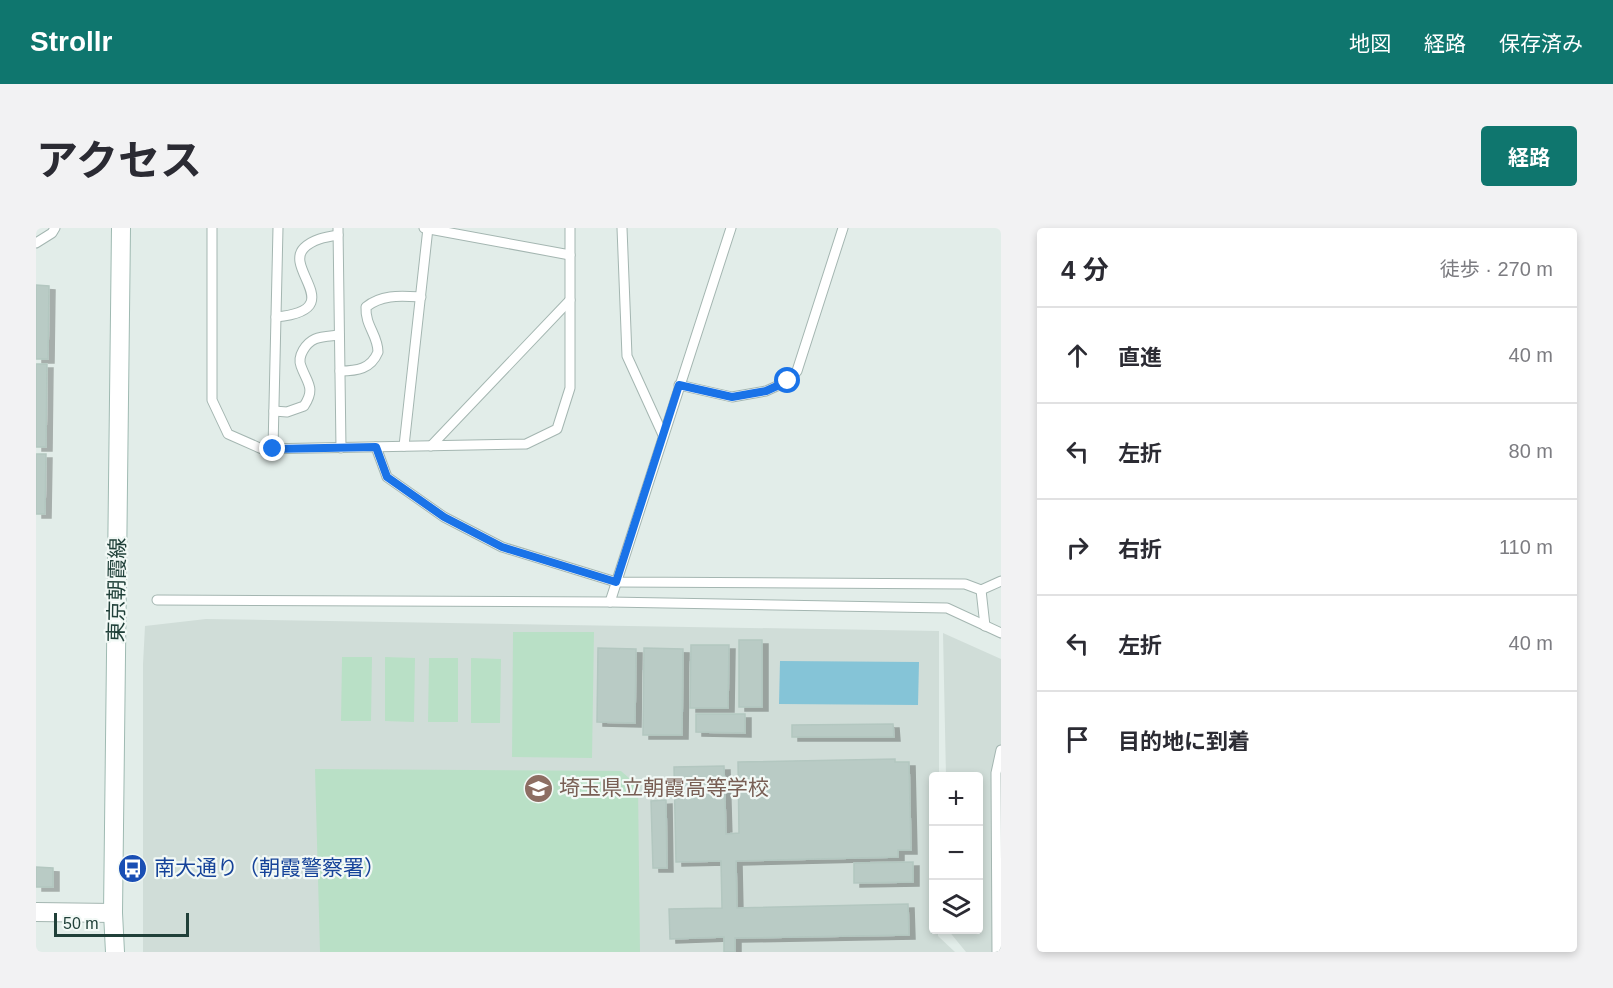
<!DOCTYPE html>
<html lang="ja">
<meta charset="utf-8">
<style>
:root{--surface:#fff;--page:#f2f2f3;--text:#2b2b33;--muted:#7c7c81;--line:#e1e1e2;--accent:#0f766e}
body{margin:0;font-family:Arial,"Noto Sans JP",sans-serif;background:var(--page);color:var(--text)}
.controls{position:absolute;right:18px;bottom:18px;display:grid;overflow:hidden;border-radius:6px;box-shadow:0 3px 9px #0003}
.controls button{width:54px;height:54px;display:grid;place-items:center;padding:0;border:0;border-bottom:2px solid var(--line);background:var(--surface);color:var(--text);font:30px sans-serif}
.scale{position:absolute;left:18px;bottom:15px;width:135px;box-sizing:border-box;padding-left:6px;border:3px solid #204039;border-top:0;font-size:16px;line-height:21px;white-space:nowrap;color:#204039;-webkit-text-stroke:4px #f2f9f6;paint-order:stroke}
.stop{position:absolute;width:18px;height:18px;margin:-14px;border:4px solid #1a73e8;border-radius:50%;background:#fff}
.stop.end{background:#1a73e8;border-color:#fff;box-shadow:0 2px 6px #0008}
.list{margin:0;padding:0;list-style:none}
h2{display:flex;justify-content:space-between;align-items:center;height:78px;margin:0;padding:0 24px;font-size:26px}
h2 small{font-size:20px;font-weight:400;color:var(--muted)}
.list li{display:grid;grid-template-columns:39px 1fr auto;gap:18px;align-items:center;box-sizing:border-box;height:96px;padding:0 24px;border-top:2px solid var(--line)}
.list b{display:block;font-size:22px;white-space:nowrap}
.list em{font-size:20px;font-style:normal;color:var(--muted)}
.icon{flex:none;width:33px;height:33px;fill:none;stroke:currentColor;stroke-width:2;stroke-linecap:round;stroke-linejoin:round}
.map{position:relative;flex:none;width:965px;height:724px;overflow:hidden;border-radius:6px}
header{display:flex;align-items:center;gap:36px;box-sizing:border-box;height:84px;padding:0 30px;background:var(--accent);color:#fff}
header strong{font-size:28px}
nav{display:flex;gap:33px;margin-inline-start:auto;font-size:21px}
.intro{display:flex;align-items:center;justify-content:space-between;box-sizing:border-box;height:144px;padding:0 36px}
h1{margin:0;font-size:42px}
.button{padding:15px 27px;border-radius:6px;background:var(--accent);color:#fff;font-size:21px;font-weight:700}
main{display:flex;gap:36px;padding:0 36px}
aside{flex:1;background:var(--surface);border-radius:6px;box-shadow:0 3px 9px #0003}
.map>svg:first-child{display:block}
.built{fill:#d0ddd8}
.green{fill:#b9e0c6}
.water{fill:#85c4d7}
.building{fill:#b9cbc5;stroke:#b3c7c0;stroke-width:1.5;filter:url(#shadow)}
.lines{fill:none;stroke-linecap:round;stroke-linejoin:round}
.lane-casing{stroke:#a4b6b1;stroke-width:11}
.street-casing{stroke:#a4b6b1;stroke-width:20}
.secondary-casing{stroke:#9fbab2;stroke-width:20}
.lane{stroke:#fff;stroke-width:9}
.street{stroke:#fff;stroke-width:18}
.secondary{stroke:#fff;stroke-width:18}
.route{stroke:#1a73e8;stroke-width:8}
.labels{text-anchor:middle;stroke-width:4.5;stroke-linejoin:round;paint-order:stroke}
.street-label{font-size:21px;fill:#204039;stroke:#f2f9f6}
.education-label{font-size:21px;fill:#785e54;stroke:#f2f9f6;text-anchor:start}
.transit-label{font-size:21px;fill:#164399;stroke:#f2f9f6;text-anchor:start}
</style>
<header>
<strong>Strollr</strong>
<nav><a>地図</a><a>経路</a><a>保存済み</a></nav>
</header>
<div class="intro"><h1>アクセス</h1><a class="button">経路</a></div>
<main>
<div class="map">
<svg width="965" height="724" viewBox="0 0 965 724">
<defs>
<filter id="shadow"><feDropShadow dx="6" dy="4" stdDeviation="0" flood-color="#0004"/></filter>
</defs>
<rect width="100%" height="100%" fill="#e2ede9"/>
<g class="built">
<polygon points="170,391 903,403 903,548 897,548 897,702 902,702 902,708 919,724 107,724 107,436 109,398"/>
<polygon points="907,405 965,431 965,724 930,724 912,702 942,702 942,548 910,548"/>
</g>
<g class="green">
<polygon points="477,404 558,404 556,530 476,529"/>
<polygon points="306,429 336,429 335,493 305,493"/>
<polygon points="349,429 379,430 378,494 349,493"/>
<polygon points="393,430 422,430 422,494 392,494"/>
<polygon points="435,430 465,431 464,495 435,495"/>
<polygon points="279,541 585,543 602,558 604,724 284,724"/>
</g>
<polygon class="water" points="744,433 883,434 882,477 743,476"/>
<g class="building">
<polygon points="0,57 13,58 12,131 0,131"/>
<polygon points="0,136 11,136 10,219 0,219"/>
<polygon points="0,226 10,226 9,286 0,286"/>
<rect x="703" y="412" width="23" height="67"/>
<polygon points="655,417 693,417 692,480 654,480"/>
<polygon points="562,420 600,421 599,495 561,494"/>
<polygon points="608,420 647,421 646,507 607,507"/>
<polygon points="660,486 709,486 709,505 660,504"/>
<polygon points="857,496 858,509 756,509 756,497"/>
<polygon points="859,531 859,534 873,534 875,622 862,622 862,629 700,633 701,680 872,676 873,707 699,710 699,724 688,724 688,709 634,711 633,681 686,680 685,633 640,634 638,539 688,538 690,606 703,605 702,534"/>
<polygon points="630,572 631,640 617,640 615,573"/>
<polygon points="877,634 877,654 818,655 818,635"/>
<polygon points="0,639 17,640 17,659 0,659"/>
</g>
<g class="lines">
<defs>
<g id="lane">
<polyline points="176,0 176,172 192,206 226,221 490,216 521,201 534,160 534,0"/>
<polyline points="302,0 305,220"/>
<polyline points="388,0 534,27"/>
<polyline points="586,0 591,128 627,207"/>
<polyline points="0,15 16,5 19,0"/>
<path d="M240,89c74,-7 7,-48 28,-69 9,-9 22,-11 34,-13"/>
<path d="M304,143c17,0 31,-2 38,-19 0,-17 -13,-26 -12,-45 16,-13 35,-11 55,-10"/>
<polyline points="643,157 696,169 730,163 752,153 761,143 807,0"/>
<path d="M238,183l13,1 17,-6c12,-18 3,-23 -3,-40 -4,-10 5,-23 14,-27 7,-3 17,-3 24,-4"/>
<polyline points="368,218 392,0"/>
<polyline points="395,218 534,72"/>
<polyline points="340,219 351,249 408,289 466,319 580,354 929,356 945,362 965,353"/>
<polyline points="237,221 242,0"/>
<polyline points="945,362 949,398"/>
<polyline points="121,372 574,374 911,380 965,405"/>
<polyline points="574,374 695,0"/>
<polyline points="961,724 960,545 965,522"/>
</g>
<polyline id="street" points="0,684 77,685"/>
<polyline id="secondary" points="79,724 77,685 85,0"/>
</defs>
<use href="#lane" class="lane-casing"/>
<use href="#street" class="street-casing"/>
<use href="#secondary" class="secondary-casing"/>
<use href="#lane" class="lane"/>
<use href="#street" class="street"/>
<use href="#secondary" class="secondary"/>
</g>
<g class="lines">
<polyline class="route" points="237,221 340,219 351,249 408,289 466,319 580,354 643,157 696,169 730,163 752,153"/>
</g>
<defs>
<symbol id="school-disc" viewBox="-11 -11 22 22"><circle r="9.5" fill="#8d6e63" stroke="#f2f9f6"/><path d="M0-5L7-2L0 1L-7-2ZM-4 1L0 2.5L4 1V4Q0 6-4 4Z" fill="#fff"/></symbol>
<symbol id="bus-disc" viewBox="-11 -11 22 22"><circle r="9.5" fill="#1a4fb4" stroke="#f2f9f6"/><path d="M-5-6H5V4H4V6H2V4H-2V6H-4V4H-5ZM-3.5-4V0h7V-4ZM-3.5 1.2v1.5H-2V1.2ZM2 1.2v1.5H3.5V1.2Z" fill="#fff"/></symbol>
</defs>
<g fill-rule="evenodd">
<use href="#school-disc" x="486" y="544" width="33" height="33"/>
<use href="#bus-disc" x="80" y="624" width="33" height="33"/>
</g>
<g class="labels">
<g class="street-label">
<text transform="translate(81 362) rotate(-89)" y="7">東京朝霞線</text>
</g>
<g class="education-label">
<text x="523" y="567">埼玉県立朝霞高等学校</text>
</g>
<g class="transit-label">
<text x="118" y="647">南大通り（朝霞警察署）</text>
</g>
</g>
</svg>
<div class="controls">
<button>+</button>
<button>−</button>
<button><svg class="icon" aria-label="layers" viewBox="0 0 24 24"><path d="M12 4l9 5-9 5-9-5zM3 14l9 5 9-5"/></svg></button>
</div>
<div class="scale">50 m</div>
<div class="stop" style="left:752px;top:153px"></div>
<div class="stop end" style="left:237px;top:221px"></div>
</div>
<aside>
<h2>4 分<small>徒歩 · 270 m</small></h2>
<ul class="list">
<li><svg class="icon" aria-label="ahead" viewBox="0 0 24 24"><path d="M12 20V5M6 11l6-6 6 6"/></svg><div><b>直進</b></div><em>40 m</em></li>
<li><svg class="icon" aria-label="left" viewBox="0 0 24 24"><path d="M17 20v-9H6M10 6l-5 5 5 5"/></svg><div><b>左折</b></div><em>80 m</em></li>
<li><svg class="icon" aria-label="right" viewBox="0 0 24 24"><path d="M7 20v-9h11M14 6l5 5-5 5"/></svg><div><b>右折</b></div><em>110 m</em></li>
<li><svg class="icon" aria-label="left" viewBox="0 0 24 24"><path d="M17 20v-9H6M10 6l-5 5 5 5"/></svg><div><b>左折</b></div><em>40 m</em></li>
<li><svg class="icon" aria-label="arrive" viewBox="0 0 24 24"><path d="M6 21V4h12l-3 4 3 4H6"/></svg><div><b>目的地に到着</b></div></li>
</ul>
</aside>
</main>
